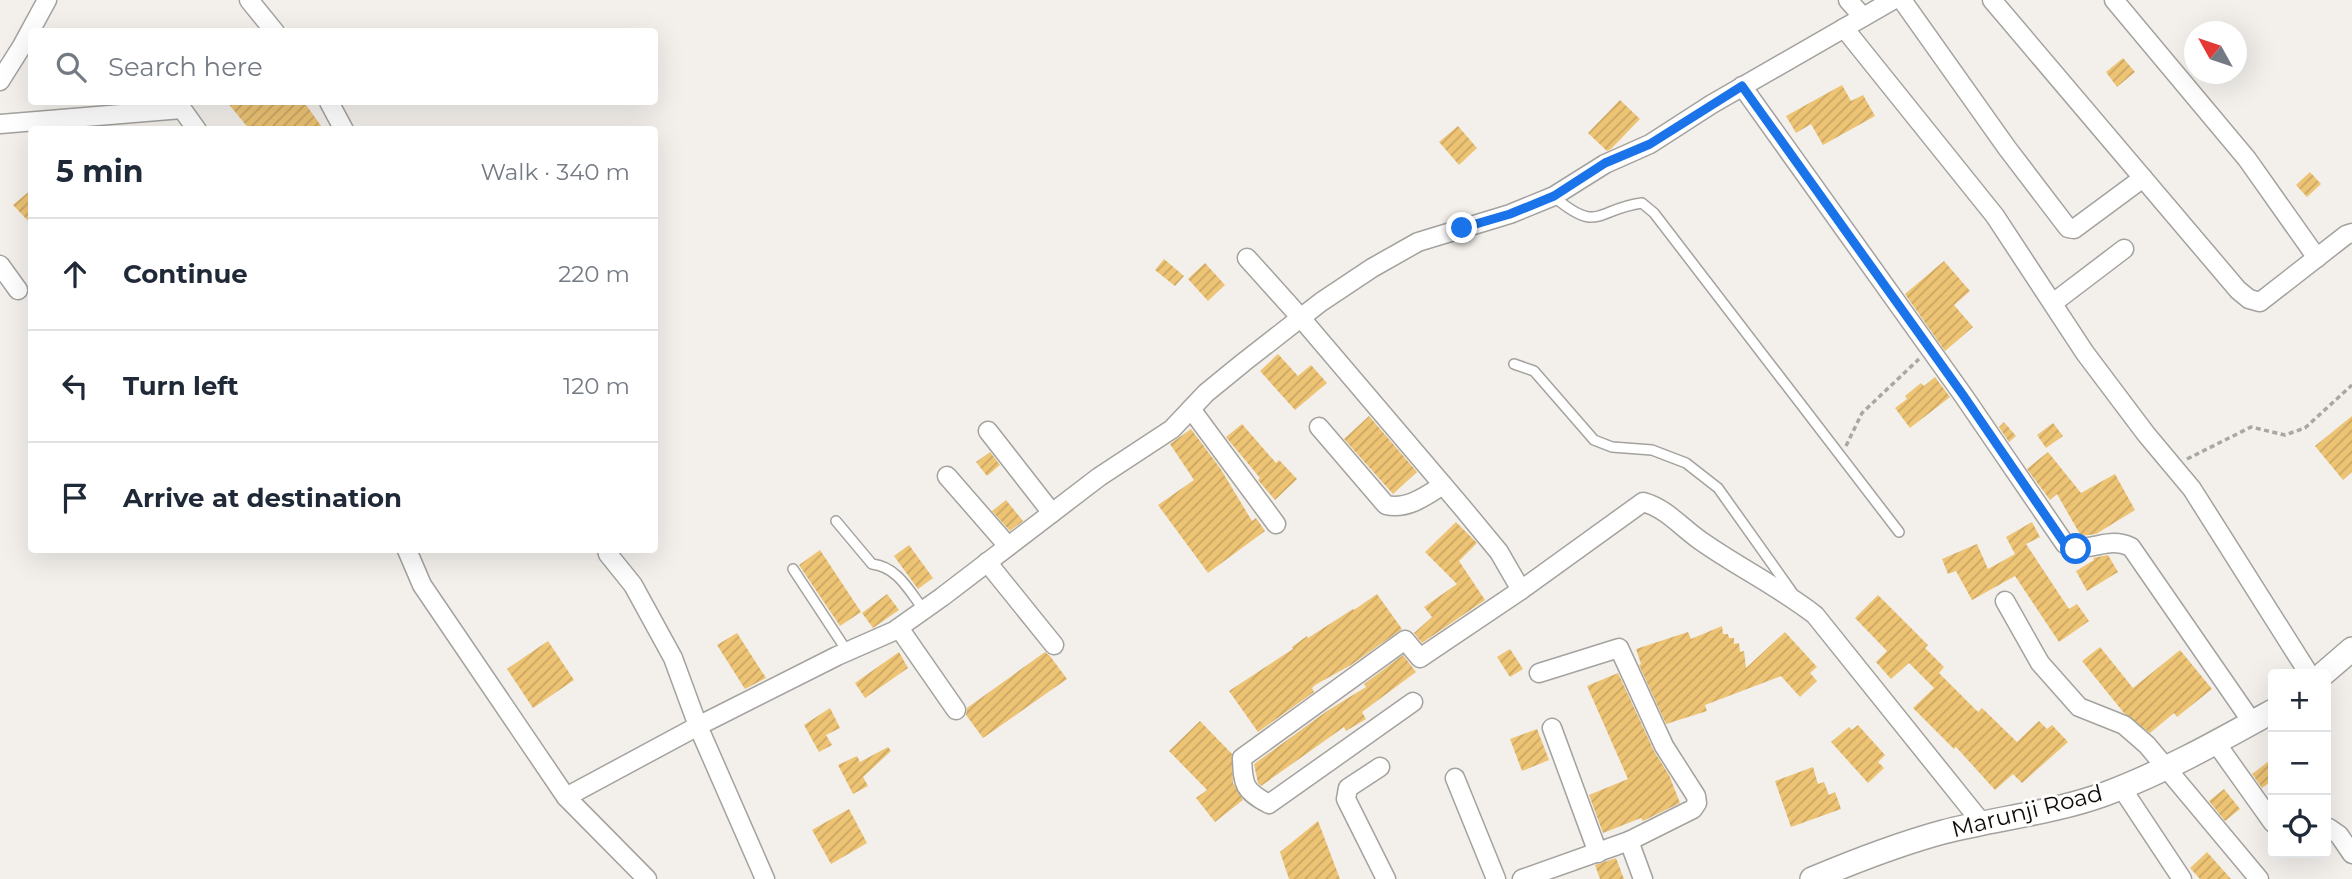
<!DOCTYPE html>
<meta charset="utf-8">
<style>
:root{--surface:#fff;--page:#f6f6f7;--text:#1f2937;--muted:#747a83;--line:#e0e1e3}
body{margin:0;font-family:Montserrat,sans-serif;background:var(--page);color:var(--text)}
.controls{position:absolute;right:21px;bottom:21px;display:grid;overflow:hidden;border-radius:7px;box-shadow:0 7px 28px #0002}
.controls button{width:63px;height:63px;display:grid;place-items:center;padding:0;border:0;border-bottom:2px solid var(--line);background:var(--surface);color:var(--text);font:35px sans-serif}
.compass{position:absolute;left:2184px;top:21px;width:63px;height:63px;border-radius:50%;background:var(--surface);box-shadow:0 7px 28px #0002;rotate:310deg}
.stop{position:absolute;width:21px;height:21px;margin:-16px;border:5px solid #1a73e8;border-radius:50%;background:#fff}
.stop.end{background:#1a73e8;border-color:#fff;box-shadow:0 2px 7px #0008}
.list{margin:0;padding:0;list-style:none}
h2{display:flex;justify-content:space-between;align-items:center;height:91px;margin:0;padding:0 28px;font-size:30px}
h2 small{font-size:23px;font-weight:400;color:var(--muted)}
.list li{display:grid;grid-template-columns:46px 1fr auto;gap:21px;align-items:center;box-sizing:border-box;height:112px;padding:0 28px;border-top:2px solid var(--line)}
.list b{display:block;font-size:26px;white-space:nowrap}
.list em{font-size:23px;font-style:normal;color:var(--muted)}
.icon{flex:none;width:38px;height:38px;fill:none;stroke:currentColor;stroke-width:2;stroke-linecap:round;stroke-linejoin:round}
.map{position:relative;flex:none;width:2352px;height:879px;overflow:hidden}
.search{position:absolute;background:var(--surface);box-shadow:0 7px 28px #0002;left:28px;top:28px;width:630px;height:77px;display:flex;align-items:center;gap:18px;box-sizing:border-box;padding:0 24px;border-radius:7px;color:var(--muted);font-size:26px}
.panel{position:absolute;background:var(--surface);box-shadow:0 7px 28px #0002;left:28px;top:126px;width:630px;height:427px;border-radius:7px}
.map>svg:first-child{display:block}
.building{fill:url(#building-hatch)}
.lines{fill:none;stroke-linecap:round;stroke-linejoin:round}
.service-casing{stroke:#a4a29e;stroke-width:12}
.minor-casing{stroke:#a4a29e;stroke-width:21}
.tertiary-casing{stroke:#a4a29e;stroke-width:26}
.path{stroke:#a9a7a4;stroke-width:3.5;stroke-dasharray:5 3.5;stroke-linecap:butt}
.service{stroke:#fff;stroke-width:9}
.minor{stroke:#fff;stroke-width:18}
.tertiary{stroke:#fff;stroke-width:23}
.route{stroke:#1a73e8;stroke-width:9}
.labels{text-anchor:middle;stroke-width:6;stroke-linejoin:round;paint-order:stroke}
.street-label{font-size:23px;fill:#0c0b0a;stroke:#fffefc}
</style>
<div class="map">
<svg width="2352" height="879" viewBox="0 0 2352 879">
<defs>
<pattern id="building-hatch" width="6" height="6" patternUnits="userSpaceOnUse" patternTransform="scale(1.75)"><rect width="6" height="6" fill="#edc374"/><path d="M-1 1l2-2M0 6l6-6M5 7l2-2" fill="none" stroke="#caa663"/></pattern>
</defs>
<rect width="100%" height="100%" fill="#f3f0ec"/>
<g class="building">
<polygon points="2123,58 2135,72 2117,87 2106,72"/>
<polygon points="1842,85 1851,101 1863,95 1875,116 1823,145 1811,124 1796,133 1786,116"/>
<polygon points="1620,100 1640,119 1611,149 1607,151 1588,133"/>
<polygon points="227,102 304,102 324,130 250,130"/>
<polygon points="1458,126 1477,148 1459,165 1439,142"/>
<polygon points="2310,172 2321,184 2307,197 2296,185"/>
<polygon points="32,189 32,225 13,205"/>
<polygon points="1164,259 1184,276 1175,286 1155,270"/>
<polygon points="1944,261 1970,291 1954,305 1973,327 1945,351 1905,294"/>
<polygon points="1205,263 1225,285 1208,301 1188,279"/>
<polygon points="1278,354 1298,376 1311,365 1327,383 1295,410 1260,371"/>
<polygon points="1935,377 1950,397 1910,428 1895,408 1907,399 1905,396 1921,383 1924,386"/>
<polygon points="1369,416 1417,472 1393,494 1344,439"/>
<polygon points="2352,416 2352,472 2343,480 2315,446"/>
<polygon points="2004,422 2016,436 2009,442 1999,427"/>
<polygon points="2053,423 2063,436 2046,448 2037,435"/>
<polygon points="1242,424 1276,463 1279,460 1297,479 1275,500 1258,480 1260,478 1226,437"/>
<polygon points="1191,429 1220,468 1252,521 1256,518 1265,531 1208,573 1158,505 1194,480 1170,444"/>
<polygon points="990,452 1000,465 987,476 976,462"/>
<polygon points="2048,452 2081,493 2115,474 2135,510 2096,534 2081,536 2057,494 2050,500 2027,469"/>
<polygon points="1006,500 1023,521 1010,531 992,511"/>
<polygon points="1456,522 1477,543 1459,561 1485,600 1422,643 1414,633 1432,617 1424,607 1457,584 1425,552"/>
<polygon points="2032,522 2040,537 2026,544 2069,609 2077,604 2089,621 2059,642 2015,576 1972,600 1956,571 1948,574 1942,559 1977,544 1988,569 2015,554 2006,537"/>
<polygon points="909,545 933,578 918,589 894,556"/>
<polygon points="820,550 861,612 840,626 799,565"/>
<polygon points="2108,555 2118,572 2087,591 2076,571 2094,560 2093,558"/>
<polygon points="887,594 899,610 873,628 862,613"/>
<polygon points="1377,594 1402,629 1351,665 1315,685 1312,688 1314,692 1258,732 1229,691 1293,649 1292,647 1307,636 1308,638 1353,609 1354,610"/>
<polygon points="1878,595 1928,645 1925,648 1944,667 1939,673 1978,712 1982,708 2017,742 2039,721 2047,729 2052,725 2068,742 2022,783 2013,774 1995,790 1956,747 1954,749 1913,708 1934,688 1909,663 1891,679 1876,662 1887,651 1855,618"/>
<polygon points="1722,626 1723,634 1728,634 1729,638 1734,638 1734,644 1739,643 1740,652 1744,651 1746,668 1785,632 1817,667 1810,673 1817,681 1800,697 1781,676 1705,705 1707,711 1666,724 1639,665 1641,664 1636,649 1688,632 1691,639"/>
<polygon points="737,633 766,678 745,689 717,645"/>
<polygon points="548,641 574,680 533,708 507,669"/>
<polygon points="2100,647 2133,688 2180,650 2212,689 2177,717 2174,713 2150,733 2124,713 2082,661"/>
<polygon points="1510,649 1523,669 1510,677 1497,657"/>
<polygon points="899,652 908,668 865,698 855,683"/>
<polygon points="1045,652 1050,656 1067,679 983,738 966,715 967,708"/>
<polygon points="1403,655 1416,672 1362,712 1366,719 1346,731 1344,727 1261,786 1258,783 1254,764 1327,711 1366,687 1364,684"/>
<polygon points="1618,673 1654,751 1669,775 1680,803 1643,821 1641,818 1603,833 1589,795 1628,779 1587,686"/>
<polygon points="830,708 840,728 826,735 832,745 819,752 804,725"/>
<polygon points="1200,721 1232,754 1233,783 1243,800 1215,822 1196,798 1207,790 1169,751"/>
<polygon points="1858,725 1885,755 1878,762 1884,768 1868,783 1831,742 1849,727 1852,730"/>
<polygon points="1537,729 1549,760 1522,771 1510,739"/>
<polygon points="888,747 891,751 863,777 868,786 853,794 838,765 857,756 860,762"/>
<polygon points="2273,758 2273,780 2262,788 2252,774"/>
<polygon points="1813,767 1818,784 1824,782 1829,795 1835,792 1841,809 1791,827 1775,781"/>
<polygon points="2224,789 2240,809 2225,821 2209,801"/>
<polygon points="849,809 867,843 831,864 812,830"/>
<polygon points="1318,821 1340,879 1289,879 1280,852"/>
<polygon points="2207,852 2231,879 2200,879 2190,868"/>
<polygon points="1616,858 1624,879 1600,879 1595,865"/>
</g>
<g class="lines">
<defs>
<g id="service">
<path d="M1553,196c46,39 43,13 89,7l12,10 245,319"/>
<polyline points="1514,364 1534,371 1594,440 1612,447 1652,450 1686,463 1718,488 1792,592"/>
<path d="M836,521l36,43c26,3 37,27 52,46"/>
<polyline points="793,569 847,651"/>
</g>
<g id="minor">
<polyline points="249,0 275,32"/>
<polyline points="1848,0 1863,17"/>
<polyline points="1902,0 2007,148 2068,228 2074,229 2143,178"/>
<polyline points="1992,0 2238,290 2249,299 2260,302 2346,235 2352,233"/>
<polyline points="2114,0 2247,159 2317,258"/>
<polyline points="1844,28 1995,216 2085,353 2146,434 2192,489 2309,674"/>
<polyline points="0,81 22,46 47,0"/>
<path d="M1742,86l221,309 102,149c26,11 41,-9 66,3l121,175"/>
<polyline points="329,102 344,130"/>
<polyline points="0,124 182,109 197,130"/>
<path d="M1247,258l54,60 160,188 38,46 22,38 122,-88c23,6 39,26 58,39 37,26 78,46 114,74l167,208"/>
<polyline points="0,265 18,290"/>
<polyline points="2053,303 2124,249"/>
<polyline points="1191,409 1276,524"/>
<path d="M1319,427l67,78c21,5 40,-9 57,-20"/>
<polyline points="988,431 1052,513"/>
<polyline points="947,476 1008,546"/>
<polyline points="407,550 422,585 566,797 647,879"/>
<polyline points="607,550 608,554 633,585 673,658 698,726 765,879"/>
<polyline points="987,562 1054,645"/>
<polyline points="2005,601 2040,663 2079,707 2124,725 2147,745 2259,879"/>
<polyline points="899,628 956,710"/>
<polyline points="1539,673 1619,648 1664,746 1696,796 1697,803 1693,809 1629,841 1643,879"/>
<path d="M1413,702l-144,102c-25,-13 -26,-19 -27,-46l163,-118 15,18 101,-68"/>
<polyline points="1552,728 1598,853"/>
<polyline points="2216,743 2273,823"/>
<polyline points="1380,767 1348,788 1346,799 1386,879"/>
<polyline points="1455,778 1496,879"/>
<polyline points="2121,787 2182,879"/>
<polyline points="566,797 698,726 837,656 894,631 942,597 1099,477 1172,429 1206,393 1244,362 1321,302 1372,268 1418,242 1510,214 1554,196 1605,164 1650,144 1712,104 1893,0"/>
<polyline points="2326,829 2329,828 2339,835 2352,854"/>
<polyline points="1522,879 1629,841"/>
</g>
<g id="tertiary">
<polyline points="2323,674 2352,649"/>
<path d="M1812,879c43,-18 87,-35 131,-47 54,-14 110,-19 162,-38 59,-22 114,-53 168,-83"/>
</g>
</defs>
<use href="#service" class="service-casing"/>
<use href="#minor" class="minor-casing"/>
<use href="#tertiary" class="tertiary-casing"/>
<g class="path">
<polyline points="1846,446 1862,413 1919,359"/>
<polyline points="2187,459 2251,427 2285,435 2305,428 2352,385"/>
</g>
<use href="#service" class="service"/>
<use href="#minor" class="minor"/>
<use href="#tertiary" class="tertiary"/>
</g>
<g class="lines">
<polyline class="route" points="1462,228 1510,214 1554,196 1605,163 1650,144 1742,86 1963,395 2065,544 2076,549"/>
</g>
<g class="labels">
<g class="street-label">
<text transform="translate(2027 811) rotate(-14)" y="8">Marunji Road</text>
</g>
</g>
</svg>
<div class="controls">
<button>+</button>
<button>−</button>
<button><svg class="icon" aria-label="locate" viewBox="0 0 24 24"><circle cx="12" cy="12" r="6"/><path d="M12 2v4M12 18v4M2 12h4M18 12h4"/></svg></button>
</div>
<svg class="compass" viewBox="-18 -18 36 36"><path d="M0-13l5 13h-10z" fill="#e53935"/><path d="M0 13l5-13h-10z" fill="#747a83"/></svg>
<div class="stop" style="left:2076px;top:549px"></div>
<div class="stop end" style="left:1462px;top:228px"></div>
<div class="search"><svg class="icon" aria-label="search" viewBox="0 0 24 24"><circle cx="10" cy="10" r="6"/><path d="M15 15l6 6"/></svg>Search here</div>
<section class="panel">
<h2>5 min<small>Walk · 340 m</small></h2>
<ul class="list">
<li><svg class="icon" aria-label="ahead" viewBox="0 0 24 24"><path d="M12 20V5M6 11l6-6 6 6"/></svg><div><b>Continue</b></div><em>220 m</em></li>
<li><svg class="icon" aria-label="left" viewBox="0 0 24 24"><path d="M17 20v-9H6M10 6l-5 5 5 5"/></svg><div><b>Turn left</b></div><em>120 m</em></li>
<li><svg class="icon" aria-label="arrive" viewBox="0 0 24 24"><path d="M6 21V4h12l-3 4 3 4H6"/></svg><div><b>Arrive at destination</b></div></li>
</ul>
</section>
</div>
